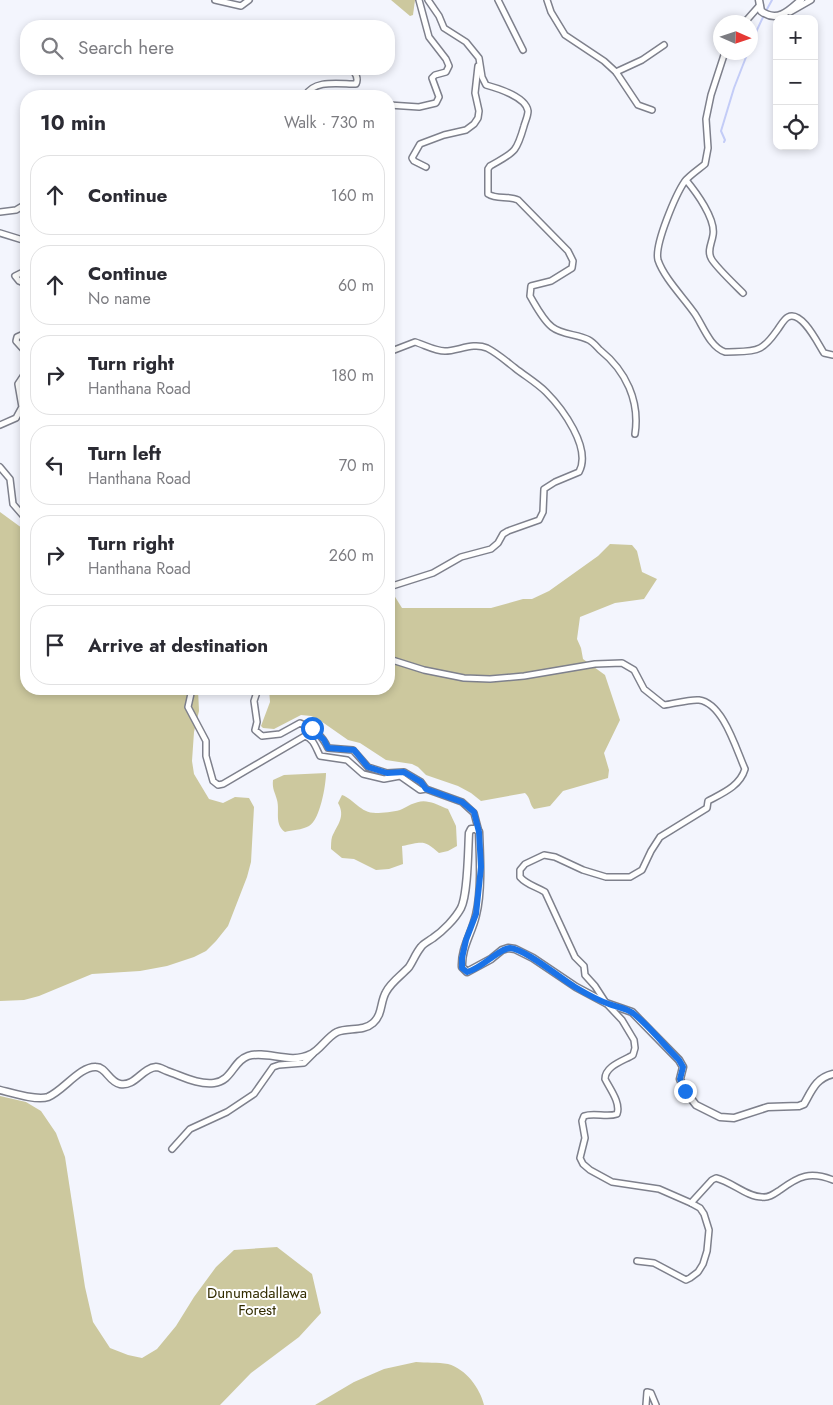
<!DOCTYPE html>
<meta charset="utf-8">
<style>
:root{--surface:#fff;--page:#f7f7f7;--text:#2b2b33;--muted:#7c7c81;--line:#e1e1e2}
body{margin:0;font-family:Jost,sans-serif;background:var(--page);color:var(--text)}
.controls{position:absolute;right:15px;top:15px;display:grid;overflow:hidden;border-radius:10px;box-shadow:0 2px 8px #0003}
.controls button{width:45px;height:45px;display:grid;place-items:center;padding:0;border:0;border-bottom:1px solid var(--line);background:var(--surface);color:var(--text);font:25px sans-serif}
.compass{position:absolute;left:713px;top:15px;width:45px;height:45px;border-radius:50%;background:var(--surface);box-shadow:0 2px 8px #0003;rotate:93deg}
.stop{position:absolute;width:15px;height:15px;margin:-11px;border:4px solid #1a73e8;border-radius:50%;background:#fff}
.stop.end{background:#1a73e8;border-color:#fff;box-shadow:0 1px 5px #0008}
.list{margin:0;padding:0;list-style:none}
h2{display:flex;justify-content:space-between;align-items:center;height:65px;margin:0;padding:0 20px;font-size:21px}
h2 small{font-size:16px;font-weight:400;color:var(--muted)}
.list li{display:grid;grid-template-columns:32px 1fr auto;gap:15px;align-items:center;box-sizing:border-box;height:80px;margin:0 10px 10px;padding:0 10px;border:1px solid var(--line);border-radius:20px}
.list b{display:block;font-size:19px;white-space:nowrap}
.list p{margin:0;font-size:16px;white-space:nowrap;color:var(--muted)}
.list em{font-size:16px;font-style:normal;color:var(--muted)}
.icon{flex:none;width:28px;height:28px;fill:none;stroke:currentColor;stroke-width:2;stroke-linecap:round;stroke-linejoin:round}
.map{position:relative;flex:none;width:833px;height:1405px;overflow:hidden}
.search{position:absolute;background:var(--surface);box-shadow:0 2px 8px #0003;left:20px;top:20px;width:375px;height:55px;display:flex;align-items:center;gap:12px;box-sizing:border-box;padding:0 18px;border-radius:20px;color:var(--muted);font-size:19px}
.panel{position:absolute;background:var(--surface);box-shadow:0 2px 8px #0003;left:20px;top:90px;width:375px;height:605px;border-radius:20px}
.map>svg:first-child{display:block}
.green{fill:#ccc89e}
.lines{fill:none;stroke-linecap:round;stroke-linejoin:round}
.stream{stroke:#c3ccf7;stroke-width:2}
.minor-casing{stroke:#7e808c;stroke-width:8}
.tertiary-casing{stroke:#7e808c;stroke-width:9}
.minor{stroke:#fff;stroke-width:5}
.tertiary{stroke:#fff;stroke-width:6}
.route{stroke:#1a73e8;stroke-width:6}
.labels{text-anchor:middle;stroke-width:4;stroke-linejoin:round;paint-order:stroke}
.park-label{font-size:15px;fill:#322c00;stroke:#fff}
</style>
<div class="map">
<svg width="833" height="1405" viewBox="0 0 833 1405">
<rect width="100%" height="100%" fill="#f3f5fd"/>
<g class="green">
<polygon points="391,0 415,0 413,15 410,16"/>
<polygon points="0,512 26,531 26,689 198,689 199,711 194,732 192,761 194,774 209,799 223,803 235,797 249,798 254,807 251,862 247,877 228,926 216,941 206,951 194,957 167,966 140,971 92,974 39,996 24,1000 0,1001"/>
<path d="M610,544l22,1 5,6 5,21 15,7 -13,20 -29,4 -35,14 -3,22 4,9 2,11 22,16 15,45 -16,33 5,17 -1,8 -45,13 -13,15 -16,3c-5,-5 -3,-11 -9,-16l-44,8 -10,-8 -13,-7 -32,-11 -8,-8 -6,-3 -26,-4 -26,-17 -12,-3 -30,-21 -7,-3 -10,-1 -27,14 -11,-1 -2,-2 9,-24 -1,-13h120v-106l3,9 10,16h89l32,-9h9l17,-8 49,-35z"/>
<path d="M326,773c0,12 -6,47 -17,53 -7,4 -17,4 -24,6 -11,-8 -5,-21 -8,-32 -2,-8 -5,-11 -4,-20l11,-5z"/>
<path d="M342,795c12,4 18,18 34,18 7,0 17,-1 24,-3 9,-4 18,-11 29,-8 7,1 13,5 19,7l8,17 1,20 -9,5 -9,2c-15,-14 -17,-11 -37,-7l1,18 -14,5 -13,1 -22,-11 -12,-1 -11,-9c0,-3 0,-9 1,-12 5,-12 14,-20 6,-34z"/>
<polygon points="0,1096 26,1102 41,1111 56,1133 65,1157 85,1287 93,1322 110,1348 128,1355 142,1358 157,1349 176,1326 194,1297 216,1267 234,1250 277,1247 312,1274 321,1313 299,1337 251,1373 220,1405 0,1405"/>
<path d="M416,1362c10,1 22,0 32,2 18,5 32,24 36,41h-169l39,-23 30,-13z"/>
</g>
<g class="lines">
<g class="stream">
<polyline points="766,11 772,0"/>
<polyline points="750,45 764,15"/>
<polyline points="724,142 725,140 721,131 734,88 748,52"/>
</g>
<defs>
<g id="minor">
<polyline points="215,0 241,6 249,0"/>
<path d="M428,0l11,16 5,12 22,14 13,16 3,19 4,8c11,3 40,12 42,26 0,5 -3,11 -4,15 -8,28 -10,26 -34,40l-2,3v25c9,6 20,1 30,6l50,51 5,10 -1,7 -21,13 -20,5 -1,10c6,10 13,24 22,31 10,8 26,7 37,13 4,2 8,7 11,10 26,21 40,51 35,84"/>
<polyline points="498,0 523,50"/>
<polyline points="547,0 551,12 565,35 604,61 616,72 638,105 652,110"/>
<polyline points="790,12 811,0"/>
<polyline points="745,22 760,5"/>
<path d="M725,52l-14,43 -5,24 2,29 -3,16c-6,5 -15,11 -20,17 -9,13 -31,64 -27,79 6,18 26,38 37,54 8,12 15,33 30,38 10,-1 26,1 35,-4 8,-4 13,-12 18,-19 3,-4 6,-10 10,-12 14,-7 30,27 36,36l9,2"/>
<polyline points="616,72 642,60 664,45"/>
<path d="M305,96c9,-17 34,-12 51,-12 3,-6 -1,-11 -4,-15"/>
<polyline points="389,105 419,107 436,103 439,97 432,78 435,75 446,72 449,66 446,59 429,37 419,0"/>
<polyline points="426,167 414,161 412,158 420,144 444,135 466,130 474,124 478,118 479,111 475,93 478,66"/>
<path d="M686,180c10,12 30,39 27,55 -1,8 -6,15 -2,23 3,7 25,28 32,35"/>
<polyline points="0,212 16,210 26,204"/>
<polyline points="0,233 26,241"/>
<polyline points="26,276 21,273 15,276 19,281 26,284"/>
<polyline points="26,333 17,337 16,341 25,351 26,356"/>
<path d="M389,352l26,-10c10,3 20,9 30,9 13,0 28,-9 42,-3 10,5 19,13 28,20 10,8 22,15 31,24 16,16 46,56 33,80l-24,10 -11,7 -1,23 -4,8 -31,11 -5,3 -5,9 -7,6 -30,8 -28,16 -44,14"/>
<polyline points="0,425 16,418 22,407 18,384 26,372"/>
<polyline points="0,467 10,479 13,504 26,519"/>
<path d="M389,659l35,11 40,8 26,1 34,-3 71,-12 27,-1 12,7 10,19 20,16c9,-1 26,-6 35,-5 24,3 37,49 46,69 -5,17 -22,24 -37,32l-1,7 -47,29 -9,14 -9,19 -12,7h-24l-23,-7 -28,-13 -11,-2 -19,9 -5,6v7c7,8 15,9 25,15l30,65 9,9 1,9 10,11 11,17 16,17 12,20 1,8 -2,7c-10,6 -28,11 -28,24 5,10 16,24 12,35 -11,4 -22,-2 -33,2l-2,5 3,17 -5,20 3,6 7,6 22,12 47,7 32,14 9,5 4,6 5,16 -2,21 -4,13 -5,8 -8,6 -4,2 -32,-17 -17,-2"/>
<path d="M192,689l-4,18 18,34v15l7,25 5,4 5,-1 82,-48c8,2 11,12 15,20l27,4 16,14 21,5 16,-3 20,14 6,-1 -5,-7 -17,-10 -17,1 -19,-6 -15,-17 -25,-2c-6,-13 -14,-19 -28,-25l-20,11 -18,2 -7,-6 2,-8 -3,-21 4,-12"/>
<polyline points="426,789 462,802 474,813 479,832"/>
<polyline points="172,1149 190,1129 227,1112 254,1094 273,1067 279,1065 304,1063 313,1054"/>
<path d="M691,1203l21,-23 4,-2c16,4 31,19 46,19 7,1 12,-3 18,-7 19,-14 30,-19 53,-10"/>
<polyline points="646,1405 647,1392 651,1393 656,1405"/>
</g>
<g id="tertiary">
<path d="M759,0l2,11c16,12 28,0 40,-11"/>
<path d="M0,1090c12,3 37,11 48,7 15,-6 32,-31 48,-30 10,0 13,15 24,17 15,3 22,-16 36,-17 4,0 8,3 11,4 15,5 31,14 47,12 18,-2 19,-22 34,-27 19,-6 42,9 63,-2 9,-4 16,-17 26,-22 11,-5 26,0 36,-9 10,-9 7,-21 13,-31 5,-10 16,-17 23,-25 4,-6 7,-14 12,-20 3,-4 8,-6 12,-9 10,-7 22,-19 28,-30 7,-14 7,-58 8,-75l2,-4h5l3,3c1,24 3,59 -3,83 -4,18 -15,33 -14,52l5,5 24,-13 11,-9 6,-2 7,1 18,9 43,29 30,16 26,9 47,48 4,7 -3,12 5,12 11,14 24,12 14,1 34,-11 31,-1 5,-2c8,-14 12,-26 29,-30"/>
</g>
</defs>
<use href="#minor" class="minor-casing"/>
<use href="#tertiary" class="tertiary-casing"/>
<use href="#minor" class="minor"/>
<use href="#tertiary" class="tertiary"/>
</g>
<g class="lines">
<path class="route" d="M312,728l12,12 4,8 26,2 14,17 19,6 17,-1 17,10 5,7 36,13 12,10 5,20 2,35 -5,47 -10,26 -4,18v10l5,4c14,-3 33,-24 43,-24 15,1 50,30 65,39 10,6 22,13 34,17 7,3 18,4 25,10 16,13 30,31 45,46l4,7 -3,12 5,12"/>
</g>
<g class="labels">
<g class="park-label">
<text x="257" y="1298">Dunumadallawa<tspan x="257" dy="17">Forest</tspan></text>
</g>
</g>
</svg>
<div class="controls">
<button>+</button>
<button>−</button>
<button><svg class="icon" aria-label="locate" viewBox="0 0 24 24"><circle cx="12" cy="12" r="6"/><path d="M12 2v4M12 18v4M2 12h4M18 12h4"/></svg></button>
</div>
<svg class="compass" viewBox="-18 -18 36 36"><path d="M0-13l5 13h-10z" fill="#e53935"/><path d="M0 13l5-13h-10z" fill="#7c7c81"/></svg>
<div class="stop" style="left:312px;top:728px"></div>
<div class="stop end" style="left:685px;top:1091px"></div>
<div class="search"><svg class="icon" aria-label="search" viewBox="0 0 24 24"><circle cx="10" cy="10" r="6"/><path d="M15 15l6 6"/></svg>Search here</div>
<section class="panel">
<h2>10 min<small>Walk · 730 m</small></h2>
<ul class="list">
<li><svg class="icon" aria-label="ahead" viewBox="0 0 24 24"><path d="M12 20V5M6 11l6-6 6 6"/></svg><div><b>Continue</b></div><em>160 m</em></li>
<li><svg class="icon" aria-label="ahead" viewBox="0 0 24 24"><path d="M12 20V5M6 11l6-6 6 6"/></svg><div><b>Continue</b><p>No name</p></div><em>60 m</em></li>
<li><svg class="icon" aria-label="right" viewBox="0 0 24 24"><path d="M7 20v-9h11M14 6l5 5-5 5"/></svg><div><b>Turn right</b><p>Hanthana Road</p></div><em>180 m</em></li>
<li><svg class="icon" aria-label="left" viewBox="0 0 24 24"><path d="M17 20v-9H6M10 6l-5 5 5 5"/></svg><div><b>Turn left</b><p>Hanthana Road</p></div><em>70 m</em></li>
<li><svg class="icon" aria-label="right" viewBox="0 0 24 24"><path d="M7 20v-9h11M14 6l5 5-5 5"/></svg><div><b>Turn right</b><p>Hanthana Road</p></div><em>260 m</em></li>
<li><svg class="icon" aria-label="arrive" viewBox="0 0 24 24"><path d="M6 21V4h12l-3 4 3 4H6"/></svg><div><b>Arrive at destination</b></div></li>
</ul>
</section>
</div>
